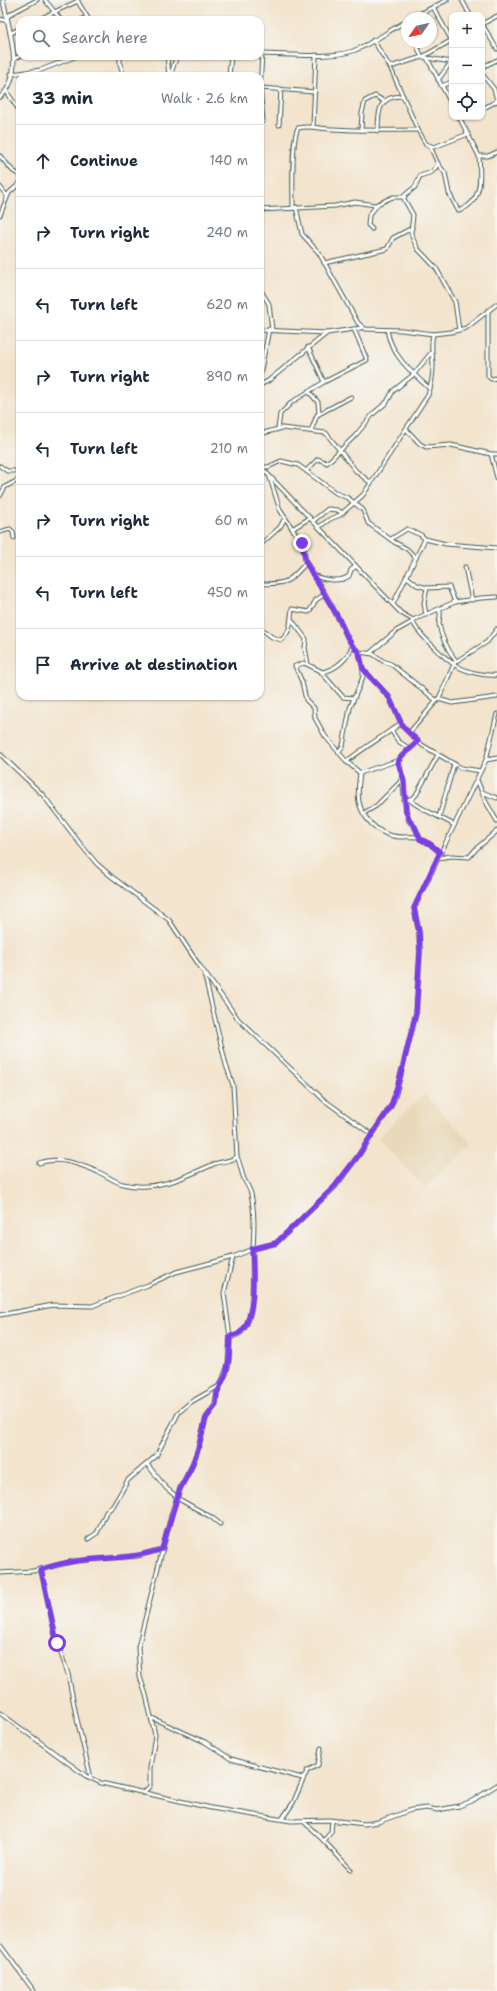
<!DOCTYPE html>
<meta charset="utf-8">
<style>
:root{--surface:#fff;--page:#f6f6f7;--text:#1f2937;--muted:#747a83;--line:#e0e1e3}
body{margin:0;font-family:"Shantell Sans",sans-serif;background:var(--page);color:var(--text)}
.controls{position:absolute;right:12px;top:12px;display:grid;overflow:hidden;border-radius:8px;box-shadow:0 1px 3px #0004}
.controls button{width:36px;height:36px;display:grid;place-items:center;padding:0;border:0;border-bottom:1px solid var(--line);background:var(--surface);color:var(--text);font:20px sans-serif}
.compass{position:absolute;left:401px;top:12px;width:36px;height:36px;border-radius:50%;background:var(--surface);box-shadow:0 1px 3px #0004;rotate:236deg}
.stop{position:absolute;width:12px;height:12px;margin:-9px;border:3px solid #7c3aed;border-radius:50%;background:#fff}
.stop.end{background:#7c3aed;border-color:#fff;box-shadow:0 1px 4px #0008}
.list{margin:0;padding:0;list-style:none}
h2{display:flex;justify-content:space-between;align-items:center;height:52px;margin:0;padding:0 16px;font-size:17px}
h2 small{font-size:13px;font-weight:400;color:var(--muted)}
.list li{display:grid;grid-template-columns:26px 1fr auto;gap:12px;align-items:center;box-sizing:border-box;height:72px;padding:0 16px;border-top:1px solid var(--line)}
.list b{display:block;font-size:15px;white-space:nowrap}
.list em{font-size:13px;font-style:normal;color:var(--muted)}
.icon{flex:none;width:22px;height:22px;fill:none;stroke:currentColor;stroke-width:2;stroke-linecap:round;stroke-linejoin:round}
.map{position:relative;flex:none;width:497px;height:1991px;overflow:hidden}
.search{position:absolute;background:var(--surface);box-shadow:0 1px 3px #0004;left:16px;top:16px;width:248px;height:44px;display:flex;align-items:center;gap:10px;box-sizing:border-box;padding:0 14px;border-radius:12px;color:var(--muted);font-size:15px}
.panel{position:absolute;background:var(--surface);box-shadow:0 1px 3px #0004;left:16px;top:72px;width:248px;height:628px;border-radius:12px}
.map>svg:first-child{display:block}
.built{fill:#e8d9ba}
.lines{fill:none;stroke-linecap:round;stroke-linejoin:round}
.minor-casing{stroke:#3f564b;stroke-width:5}
.tertiary-casing{stroke:#3f564b;stroke-width:5.5}
.minor{stroke:#fff;stroke-width:3}
.tertiary{stroke:#fff;stroke-width:3.5}
.route{stroke:#7c3aed;stroke-width:5}
</style>
<div class="map">
<svg width="497" height="1991" viewBox="0 0 497 1991">
<rect width="100%" height="100%" fill="#f6f6f2"/>
<filter id="ink" filterUnits="userSpaceOnUse"><feTurbulence type="fractalNoise" baseFrequency=".025" numOctaves="2"/><feDisplacementMap in="SourceGraphic" scale="8" xChannelSelector="R" yChannelSelector="G"/><feConvolveMatrix kernelMatrix="1 2 1 2 8 2 1 2 1" color-interpolation-filters="sRGB"/></filter>
<filter id="wash" filterUnits="userSpaceOnUse"><feTurbulence type="fractalNoise" baseFrequency=".012" numOctaves="4" result="noise"/><feDisplacementMap in="SourceGraphic" scale="16" xChannelSelector="R" yChannelSelector="G"/><feGaussianBlur stdDeviation="0.9" result="paint"/><feColorMatrix in="noise" values="0 0 0 0 0 0 0 0 0 0 0 0 0 0 0 0 0 1.4 0 .05"/><feComposite in="paint" operator="in"/></filter>
<g filter="url(#wash)">
<rect width="100%" height="100%" fill="#f3e4cd"/>
<polygon class="built" points="424,1094 472,1144 425,1188 378,1138"/>
</g>
<g filter="url(#ink)">
<g class="lines">
<defs>
<g id="minor">
<polyline points="45,0 61,20"/>
<polyline points="77,0 89,20"/>
<polyline points="462,0 470,15"/>
<polyline points="433,7 452,41"/>
<polyline points="6,18 12,13 37,0"/>
<polyline points="412,18 447,0"/>
<polyline points="0,19 7,21"/>
<polyline points="37,20 78,1"/>
<polyline points="81,20 87,17"/>
<polyline points="482,24 497,49"/>
<polyline points="482,24 497,16"/>
<polyline points="10,34 20,28"/>
<polyline points="373,40 390,67 418,130 426,144 434,147 468,134"/>
<polyline points="415,42 422,57"/>
<path d="M260,54c26,0 69,5 93,-3 19,-7 36,-21 54,-30"/>
<polyline points="262,54 260,88 263,121"/>
<polyline points="120,56 120,64 124,76"/>
<polyline points="167,56 169,76"/>
<polyline points="424,56 452,40"/>
<polyline points="427,58 452,62"/>
<polyline points="14,59 20,56"/>
<polyline points="390,67 422,57 427,58 452,105"/>
<polyline points="482,67 497,60"/>
<polyline points="11,74 41,70 77,56"/>
<polyline points="482,74 494,89 497,100"/>
<polyline points="170,76 177,56"/>
<polyline points="229,76 231,56"/>
<polyline points="438,80 452,61"/>
<polyline points="441,86 452,82"/>
<polyline points="260,88 315,92"/>
<polyline points="7,92 20,112"/>
<polyline points="482,109 497,101"/>
<polyline points="459,117 479,156 488,156 497,152"/>
<polyline points="279,125 281,89"/>
<polyline points="313,127 316,55"/>
<polyline points="361,130 362,113 365,101 375,96 384,101"/>
<path d="M378,131c0,-21 1,-35 25,-35"/>
<path d="M430,146l8,18 7,9 4,20 9,17h3c23,-10 19,-34 18,-54"/>
<polyline points="0,156 13,171 20,175"/>
<polyline points="438,164 432,172 420,176 415,187 405,195 404,199 413,215 411,233 413,239 418,249 436,268 455,302 459,330"/>
<polyline points="0,187 7,196"/>
<path d="M293,207c0,-16 -2,-67 5,-79 12,-3 23,1 35,1 28,2 56,1 85,1"/>
<polyline points="296,207 302,234 319,253 358,323 365,329 402,330 433,334 451,332 466,328 497,304"/>
<polyline points="260,210 335,206 355,202 375,205 393,197 404,197"/>
<polyline points="0,215 9,193 20,183"/>
<polyline points="372,229 368,225 369,215 378,204"/>
<polyline points="324,263 387,249 393,238 412,228"/>
<polyline points="260,289 269,304 272,330"/>
<polyline points="488,310 488,376 491,379 497,378"/>
<polyline points="260,330 327,333 361,328"/>
<path d="M387,330c4,25 25,43 43,59"/>
<polyline points="308,347 324,382"/>
<polyline points="260,375 269,329"/>
<polyline points="260,385 268,381 327,333"/>
<polyline points="308,391 318,402 319,414"/>
<polyline points="278,429 280,414 292,402 324,382 367,360 354,329"/>
<polyline points="406,429 420,444 426,447 451,445 491,454 497,454"/>
<polyline points="311,431 317,415 351,397"/>
<polyline points="260,434 282,428 326,433 356,471 371,483"/>
<polyline points="491,454 497,478"/>
<polyline points="0,466 7,471 14,471"/>
<polyline points="260,466 401,613 413,620 455,602 481,598 497,597"/>
<polyline points="261,467 268,467 281,461 298,465 336,493 348,498 363,510 368,523 394,542 407,549 416,558"/>
<polyline points="306,471 318,459 327,463 355,436 374,413 387,402 393,391 413,375 431,353"/>
<polyline points="260,477 266,472"/>
<polyline points="270,478 280,510 304,546 305,560 332,606 352,646 359,652 373,654 383,661 391,664 437,701"/>
<polyline points="0,496 5,487 20,479"/>
<polyline points="313,521 328,509 337,510 343,513"/>
<path d="M319,527l11,-8 10,-4 23,-20 65,-100c3,-9 5,-19 5,-29 0,-12 -3,-19 0,-32"/>
<polyline points="292,529 310,518"/>
<polyline points="0,532 10,529 13,532 14,538"/>
<polyline points="391,539 407,529 421,535 425,539 393,604"/>
<polyline points="425,539 446,544 497,548"/>
<polyline points="260,545 280,527 285,518"/>
<polyline points="465,567 472,600"/>
<path d="M313,575c11,5 26,8 36,1l2,-6 5,-4"/>
<polyline points="406,576 417,585 427,588 449,587 455,602"/>
<path d="M260,584c27,0 28,-1 46,-21"/>
<path d="M439,609c3,6 0,9 0,15 2,14 9,26 17,37"/>
<polyline points="426,615 424,603 427,588"/>
<polyline points="291,619 306,639 305,648 308,664"/>
<path d="M413,620c-1,9 33,39 42,45 11,7 29,11 42,10"/>
<path d="M260,628l12,9 9,3c11,-8 9,-20 11,-31l17,3 7,-12 9,-6"/>
<path d="M352,646c-4,13 -16,23 -29,26l-19,-9 -9,3 7,16 4,18 8,8 1,10 10,18 21,25 14,12 39,-13"/>
<polyline points="370,653 396,631 412,622"/>
<polyline points="363,669 389,697 403,727 422,745 461,768 481,771"/>
<polyline points="321,672 343,697 353,698"/>
<polyline points="438,699 452,703 497,697"/>
<polyline points="391,730 398,741 410,749"/>
<polyline points="409,733 439,698 455,662 487,642 497,629"/>
<polyline points="339,751 343,746 350,708 363,677 363,669 359,652"/>
<polyline points="0,754 43,795 81,845 97,864 111,876 169,920 199,965 238,1019 324,1100 371,1134"/>
<polyline points="486,760 497,758"/>
<path d="M346,762c18,-15 37,-25 55,-39"/>
<path d="M360,773c-1,10 -3,19 -1,29 3,15 18,31 34,34 8,2 17,0 25,1"/>
<polyline points="402,778 406,811 409,821 415,827 420,839 430,844 440,853"/>
<polyline points="477,780 486,802 497,821"/>
<polyline points="482,792 497,798"/>
<path d="M410,800c13,11 29,16 44,25"/>
<polyline points="404,801 413,798 416,795 438,755"/>
<path d="M364,813l12,-7 24,-24 2,-5 -3,-17c5,-9 13,-11 19,-19"/>
<polyline points="439,817 454,764"/>
<polyline points="438,858 451,856 469,857 477,848 497,831"/>
<path d="M39,1163c19,-7 41,1 59,9 8,3 15,9 25,12 32,8 62,-7 91,-20 7,-3 16,-2 23,-7l-4,-72 -7,-20 -22,-92"/>
<polyline points="0,1315 53,1305 92,1306 148,1285 176,1272 233,1257 253,1249 276,1243 335,1187 358,1156 391,1106 395,1097 416,1013 420,951 419,932 414,908 486,760 497,714"/>
<path d="M230,1337c30,-1 21,-68 23,-88 1,-18 2,-36 -2,-55 -1,-5 -4,-9 -6,-13 -4,-8 -4,-16 -8,-24"/>
<polyline points="147,1464 166,1488 177,1497"/>
<polyline points="177,1498 211,1517 220,1524"/>
<polyline points="88,1539 97,1533 106,1512 113,1506 128,1480 156,1456 179,1412 191,1402 219,1386"/>
<polyline points="41,1570 56,1639 68,1674 76,1715 91,1778"/>
<polyline points="0,1573 33,1571 74,1561 137,1556 162,1549"/>
<polyline points="0,1713 86,1776 101,1783 211,1808 291,1821 329,1820 365,1824 378,1822 411,1810 426,1808 438,1810 459,1806 472,1801 497,1785"/>
<polyline points="152,1718 205,1742 231,1759 302,1778"/>
<polyline points="143,1793 150,1786 150,1768 155,1735 146,1695 140,1677 138,1647 172,1512 181,1486 191,1468 197,1452 206,1418 215,1405 217,1393 228,1366 230,1337 224,1293 233,1257"/>
<polyline points="282,1819 293,1803 307,1771 318,1765 321,1748"/>
<polyline points="303,1821 325,1842 351,1870"/>
<polyline points="324,1841 331,1832 332,1821"/>
<polyline points="0,1945 34,1991"/>
</g>
<path id="tertiary" d="M0,97c26,-21 8,-70 3,-97"/>
</defs>
<use href="#minor" class="minor-casing"/>
<use href="#tertiary" class="tertiary-casing"/>
<use href="#minor" class="minor"/>
<use href="#tertiary" class="tertiary"/>
</g>
</g>
<g class="lines" filter="url(#ink)">
<path class="route" d="M57,1643l-16,-73c39,-16 82,-7 121,-21l17,-58 12,-23 7,-19 8,-31 10,-13 1,-12 9,-19 3,-15 1,-23c29,0 23,-68 22,-87l24,-6 59,-57 23,-30 33,-50 10,-32 15,-61 4,-62 -1,-19 -5,-24 26,-56 -10,-8 -10,-5 -5,-12 -5,-6 -4,-10 -2,-30 -6,-19c4,-10 14,-13 20,-21l-15,-14 -14,-30 -26,-28 -4,-17 -5,-4 -7,-11 -8,-18 -33,-56 -4,-20"/>
</g>
</svg>
<div class="controls">
<button>+</button>
<button>−</button>
<button><svg class="icon" aria-label="locate" viewBox="0 0 24 24"><circle cx="12" cy="12" r="6"/><path d="M12 2v4M12 18v4M2 12h4M18 12h4"/></svg></button>
</div>
<svg class="compass" viewBox="-18 -18 36 36"><path d="M0-13l5 13h-10z" fill="#e53935"/><path d="M0 13l5-13h-10z" fill="#747a83"/></svg>
<div class="stop" style="left:57px;top:1643px"></div>
<div class="stop end" style="left:302px;top:543px"></div>
<div class="search"><svg class="icon" aria-label="search" viewBox="0 0 24 24"><circle cx="10" cy="10" r="6"/><path d="M15 15l6 6"/></svg>Search here</div>
<section class="panel">
<h2>33 min<small>Walk · 2.6 km</small></h2>
<ul class="list">
<li><svg class="icon" aria-label="ahead" viewBox="0 0 24 24"><path d="M12 20V5M6 11l6-6 6 6"/></svg><div><b>Continue</b></div><em>140 m</em></li>
<li><svg class="icon" aria-label="right" viewBox="0 0 24 24"><path d="M7 20v-9h11M14 6l5 5-5 5"/></svg><div><b>Turn right</b></div><em>240 m</em></li>
<li><svg class="icon" aria-label="left" viewBox="0 0 24 24"><path d="M17 20v-9H6M10 6l-5 5 5 5"/></svg><div><b>Turn left</b></div><em>620 m</em></li>
<li><svg class="icon" aria-label="right" viewBox="0 0 24 24"><path d="M7 20v-9h11M14 6l5 5-5 5"/></svg><div><b>Turn right</b></div><em>890 m</em></li>
<li><svg class="icon" aria-label="left" viewBox="0 0 24 24"><path d="M17 20v-9H6M10 6l-5 5 5 5"/></svg><div><b>Turn left</b></div><em>210 m</em></li>
<li><svg class="icon" aria-label="right" viewBox="0 0 24 24"><path d="M7 20v-9h11M14 6l5 5-5 5"/></svg><div><b>Turn right</b></div><em>60 m</em></li>
<li><svg class="icon" aria-label="left" viewBox="0 0 24 24"><path d="M17 20v-9H6M10 6l-5 5 5 5"/></svg><div><b>Turn left</b></div><em>450 m</em></li>
<li><svg class="icon" aria-label="arrive" viewBox="0 0 24 24"><path d="M6 21V4h12l-3 4 3 4H6"/></svg><div><b>Arrive at destination</b></div></li>
</ul>
</section>
</div>
